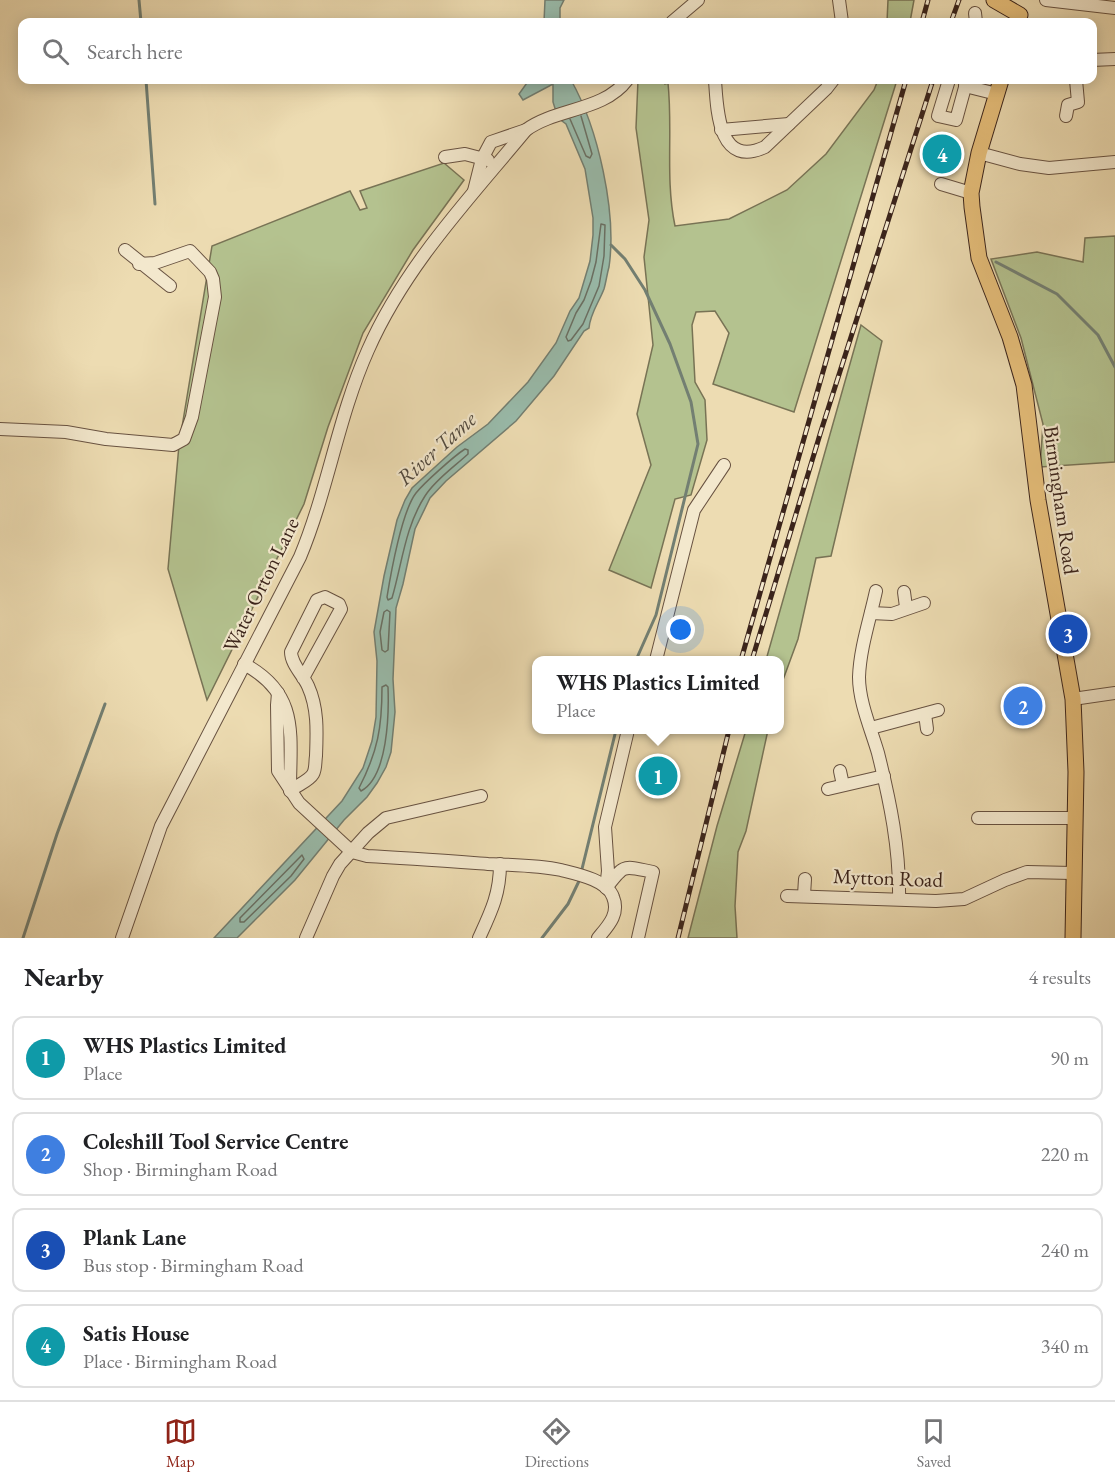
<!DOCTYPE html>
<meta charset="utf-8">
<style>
:root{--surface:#fff;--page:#f6f6f6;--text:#202124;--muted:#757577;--line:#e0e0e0;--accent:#8f2418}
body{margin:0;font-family:"EB Garamond",serif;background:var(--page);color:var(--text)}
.you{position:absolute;left:681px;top:630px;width:21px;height:21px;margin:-15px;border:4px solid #fff;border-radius:50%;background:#1a73e8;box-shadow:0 0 0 9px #1a73e833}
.badge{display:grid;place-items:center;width:39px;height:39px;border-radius:50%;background:var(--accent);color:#fff;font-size:20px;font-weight:700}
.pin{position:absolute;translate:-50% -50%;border:3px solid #fff;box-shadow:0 2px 6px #0006}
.popup{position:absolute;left:532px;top:656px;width:252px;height:78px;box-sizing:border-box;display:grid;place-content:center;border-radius:12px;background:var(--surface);filter:drop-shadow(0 2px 4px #0005);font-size:20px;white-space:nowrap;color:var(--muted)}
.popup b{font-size:22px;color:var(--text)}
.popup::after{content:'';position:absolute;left:50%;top:100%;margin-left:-12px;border:12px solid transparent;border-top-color:var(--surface)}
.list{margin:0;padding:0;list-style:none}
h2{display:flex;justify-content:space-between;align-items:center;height:78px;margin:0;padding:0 24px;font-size:26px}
h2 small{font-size:20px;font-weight:400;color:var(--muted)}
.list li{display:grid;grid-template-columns:39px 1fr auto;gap:18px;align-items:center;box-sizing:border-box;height:84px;margin:0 12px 12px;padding:0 12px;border:2px solid var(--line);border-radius:12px}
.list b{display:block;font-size:22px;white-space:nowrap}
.list p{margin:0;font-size:20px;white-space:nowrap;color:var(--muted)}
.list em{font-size:20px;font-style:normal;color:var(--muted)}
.icon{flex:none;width:33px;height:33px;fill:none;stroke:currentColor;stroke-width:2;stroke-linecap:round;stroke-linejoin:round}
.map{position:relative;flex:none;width:1115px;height:938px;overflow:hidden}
.search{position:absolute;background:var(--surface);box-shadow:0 3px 15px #0003;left:18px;right:18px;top:18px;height:66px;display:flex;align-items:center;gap:15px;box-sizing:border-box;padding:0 21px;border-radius:12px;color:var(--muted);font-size:22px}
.sheet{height:462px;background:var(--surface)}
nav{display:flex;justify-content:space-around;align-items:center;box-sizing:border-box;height:84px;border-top:2px solid var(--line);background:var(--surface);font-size:16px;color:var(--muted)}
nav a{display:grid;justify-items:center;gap:3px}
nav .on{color:var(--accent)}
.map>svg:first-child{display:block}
.green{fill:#b4c28f;stroke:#787355;stroke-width:1.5}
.water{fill:#99bcac;stroke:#737f72;stroke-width:1.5}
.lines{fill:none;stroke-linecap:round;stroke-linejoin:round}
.shore{stroke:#6a7064;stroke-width:1.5}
.stream{stroke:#737f72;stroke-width:3}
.minor-casing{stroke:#685241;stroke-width:14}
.major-casing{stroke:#3b241b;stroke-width:17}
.minor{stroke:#f3e8cd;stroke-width:12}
.major{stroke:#e6be79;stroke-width:15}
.rail-casing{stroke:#3b241b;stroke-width:5}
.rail{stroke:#f3e8cd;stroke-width:3;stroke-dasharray:9;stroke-linecap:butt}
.labels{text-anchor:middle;stroke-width:4.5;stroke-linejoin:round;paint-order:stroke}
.street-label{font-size:21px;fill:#3b241b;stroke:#f3e8cd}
.water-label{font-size:22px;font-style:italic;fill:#524a3f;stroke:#f3e8cd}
</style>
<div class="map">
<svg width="1115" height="938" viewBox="0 0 1115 938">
<rect width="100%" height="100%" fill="#eddcb2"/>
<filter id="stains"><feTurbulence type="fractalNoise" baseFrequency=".00333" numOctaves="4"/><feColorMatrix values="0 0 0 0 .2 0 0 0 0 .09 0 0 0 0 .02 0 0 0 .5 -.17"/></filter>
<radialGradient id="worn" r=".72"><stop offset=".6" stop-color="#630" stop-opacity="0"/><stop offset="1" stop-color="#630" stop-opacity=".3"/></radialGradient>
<g class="green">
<polygon points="888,0 914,0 910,22 887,22"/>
<path d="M638,80h27v4l3,-1c5,48 -3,95 7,143l54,-7 58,-29 39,-36 48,-64 4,-10h19l-103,332 -81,-28 16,-51 -14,-22 -19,1 -4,13 3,57 10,18 2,40 -16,55 -16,4 -24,89 -42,-18 42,-105 -14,-51 16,-69 -9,-88 5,-37 -13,-92z"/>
<polygon points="444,163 464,180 413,250 363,333 328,427 304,504 207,700 168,569 179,445 212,246 350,191 360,210 367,208 360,191"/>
<polygon points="1115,236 1115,462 1040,467 1043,424 1021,338 991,259 1037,252 1083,262 1085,238"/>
<polygon points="861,325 882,341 831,556 816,558 798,639 780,688 780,660 766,660"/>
<polygon points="746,730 768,730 746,831 738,852 735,906 737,938 688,938 717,826"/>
</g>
<g class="water">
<polygon points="545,0 564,0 560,8 560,22 544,22"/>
<path d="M529,80h42c27,48 46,132 38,187 -2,7 -3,15 -5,22 -5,13 -14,25 -15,39l-5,3 -30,45 -38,45 -70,60 -16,17 -15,31 -12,55 -7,24 -3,71 2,33 -4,40 -5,15 -9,16 -10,14 -23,23 -49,60 -58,58h-23l128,-137 21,-33 9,-27 4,-24 1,-56 -3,-29 10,-56 13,-56 8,-20 7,-12 45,-41 31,-23 40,-42 28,-39 14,-32 9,-13 11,-37 3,-26v-17l-8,-49 -19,-45 -8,-6 -5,-16v-18l-30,16 -4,-6z"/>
</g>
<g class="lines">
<g class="shore">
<polyline points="570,119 586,156 590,158 592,154 581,116"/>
<polygon points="601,224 605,225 604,256 599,286 583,324 571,340 568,341 566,337 576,313 584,300 591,281 596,262"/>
<path d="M465,449l3,1v4c-14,13 -33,26 -43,42 -20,31 -23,68 -33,102l-4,2 -1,-3c4,-25 15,-86 29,-104 8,-10 38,-37 49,-44z"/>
<polygon points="387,610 390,612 388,650 385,652 382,650 380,632 384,612"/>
<path d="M386,685l2,2c1,26 0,90 -27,104l-2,-3c19,-37 23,-61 23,-101z"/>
<polygon points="302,855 304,859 291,876 244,922 240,922 240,918"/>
</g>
<g class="stream">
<polyline points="139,0 141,22"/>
<polyline points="146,80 155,204"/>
<polyline points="611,245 625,259 645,290 670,344 691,402 698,444 656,615 636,660"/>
<polyline points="996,262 1057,294 1098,335 1115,367"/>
<polyline points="581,873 616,730"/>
<polyline points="23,938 57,834 105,704"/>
<polyline points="542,938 568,904 580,879"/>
</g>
<defs>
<g id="minor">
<polyline points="839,0 842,22"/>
<polyline points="1046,0 1115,8"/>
<polyline points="975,13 976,22"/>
<polyline points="672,22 698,0"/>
<polyline points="1092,60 1115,59"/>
<path d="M715,80c2,29 3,89 50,67l61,-58 7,-9"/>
<polyline points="949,80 938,116 956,120 967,80"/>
<polyline points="965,86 997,94"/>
<polyline points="1066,116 1068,105 1078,102 1076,80"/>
<polyline points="721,130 789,124"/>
<polyline points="979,153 1020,164 1049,168 1115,162"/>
<polyline points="445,157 465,154 488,160"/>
<polyline points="941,184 971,193"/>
<polyline points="474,191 482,159 491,142 526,130"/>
<polyline points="125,250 170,286"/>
<polyline points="0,429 66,432 106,439 173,445 184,439 192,417 215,297 213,279 210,272 190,251 155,263 139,264"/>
<path d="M876,591c-6,28 -16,57 -17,86 0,25 12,52 19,76 12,48 22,96 21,146"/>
<polyline points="904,592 906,607"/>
<polyline points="871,613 892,614 924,603"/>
<polyline points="656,660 694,510 724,465"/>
<path d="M244,664c56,30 46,71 46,126"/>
<path d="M278,693l-1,12 1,66 21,32 53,49 15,4c40,2 80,5 121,8 24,1 49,1 73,6 16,4 46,10 52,27 7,17 -5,29 -15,41"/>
<polyline points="1073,699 1115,693"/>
<polyline points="925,714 927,729"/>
<polyline points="871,728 938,710"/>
<path d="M628,730l-23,97 3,44 -2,17c19,-25 17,-22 47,-16l-15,66"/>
<polyline points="840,771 843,785"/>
<polyline points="828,789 884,776"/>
<path d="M290,791c7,-6 19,-10 23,-17 3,-5 2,-12 3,-18 1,-25 2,-48 -8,-70 -5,-11 -17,-22 -17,-34l26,-52 8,-3 14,7 2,5 -38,69"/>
<polyline points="978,818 1075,818"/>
<polyline points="804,895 805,879"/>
<polyline points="787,896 936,901 964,899 1005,880 1027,872 1072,873"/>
<path d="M122,938l39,-112 139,-269c28,-67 38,-140 68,-207 37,-84 100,-150 158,-220 30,-22 78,-19 101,-50"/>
<polyline points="306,938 333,876 340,864 368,833 386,818 481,796"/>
<path d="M479,938c12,-26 21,-44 21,-74"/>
</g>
<g id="major">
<polyline points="994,0 1020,15"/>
<polyline points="1001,80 979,153 971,193 972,207 979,258 1010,337 1024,385 1038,500 1073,699 1076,772 1073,938"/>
</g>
</defs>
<use href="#minor" class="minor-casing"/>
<use href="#major" class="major-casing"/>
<use href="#minor" class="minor"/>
<use href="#major" class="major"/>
<defs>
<g id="rail">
<polyline points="922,22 928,0"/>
<polyline points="951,22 959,0"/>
<polyline points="741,660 906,80"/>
<polyline points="752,660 821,431 933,80"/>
<polyline points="678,938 729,730"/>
</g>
</defs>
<use href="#rail" class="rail-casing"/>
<use href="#rail" class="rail"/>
</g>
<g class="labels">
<g class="street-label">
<text transform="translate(1061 500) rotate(82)" y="7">Birmingham Road</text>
<text transform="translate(261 585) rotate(-64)" y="7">Water Orton Lane</text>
<text transform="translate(888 878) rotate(2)" y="7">Mytton Road</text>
</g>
<g class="water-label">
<text transform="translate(436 448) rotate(-42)" y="8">River Tame</text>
</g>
</g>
<rect width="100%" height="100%" filter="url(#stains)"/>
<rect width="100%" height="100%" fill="url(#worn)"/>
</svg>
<div class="you"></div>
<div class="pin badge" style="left:658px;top:776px;background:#0f9aa8">1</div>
<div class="popup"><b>WHS Plastics Limited</b>Place</div>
<div class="pin badge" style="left:1023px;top:706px;background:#3f7fe0">2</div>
<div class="pin badge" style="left:1068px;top:634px;background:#1a4fb4">3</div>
<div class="pin badge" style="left:942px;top:154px;background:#0f9aa8">4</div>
<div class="search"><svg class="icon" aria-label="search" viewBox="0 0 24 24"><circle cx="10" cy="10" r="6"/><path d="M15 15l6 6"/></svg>Search here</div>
</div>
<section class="sheet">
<h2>Nearby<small>4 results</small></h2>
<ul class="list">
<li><span class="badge" style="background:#0f9aa8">1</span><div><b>WHS Plastics Limited</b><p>Place</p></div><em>90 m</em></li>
<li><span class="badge" style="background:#3f7fe0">2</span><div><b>Coleshill Tool Service Centre</b><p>Shop · Birmingham Road</p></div><em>220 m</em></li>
<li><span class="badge" style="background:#1a4fb4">3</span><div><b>Plank Lane</b><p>Bus stop · Birmingham Road</p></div><em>240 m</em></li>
<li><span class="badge" style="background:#0f9aa8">4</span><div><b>Satis House</b><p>Place · Birmingham Road</p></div><em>340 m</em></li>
</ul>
</section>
<nav>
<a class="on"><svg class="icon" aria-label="map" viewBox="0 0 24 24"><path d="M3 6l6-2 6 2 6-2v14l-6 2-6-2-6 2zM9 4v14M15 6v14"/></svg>Map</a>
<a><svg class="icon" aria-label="directions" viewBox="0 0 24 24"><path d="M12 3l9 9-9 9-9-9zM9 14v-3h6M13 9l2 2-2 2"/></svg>Directions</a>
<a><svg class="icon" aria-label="saved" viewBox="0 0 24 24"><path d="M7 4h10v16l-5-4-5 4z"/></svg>Saved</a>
</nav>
